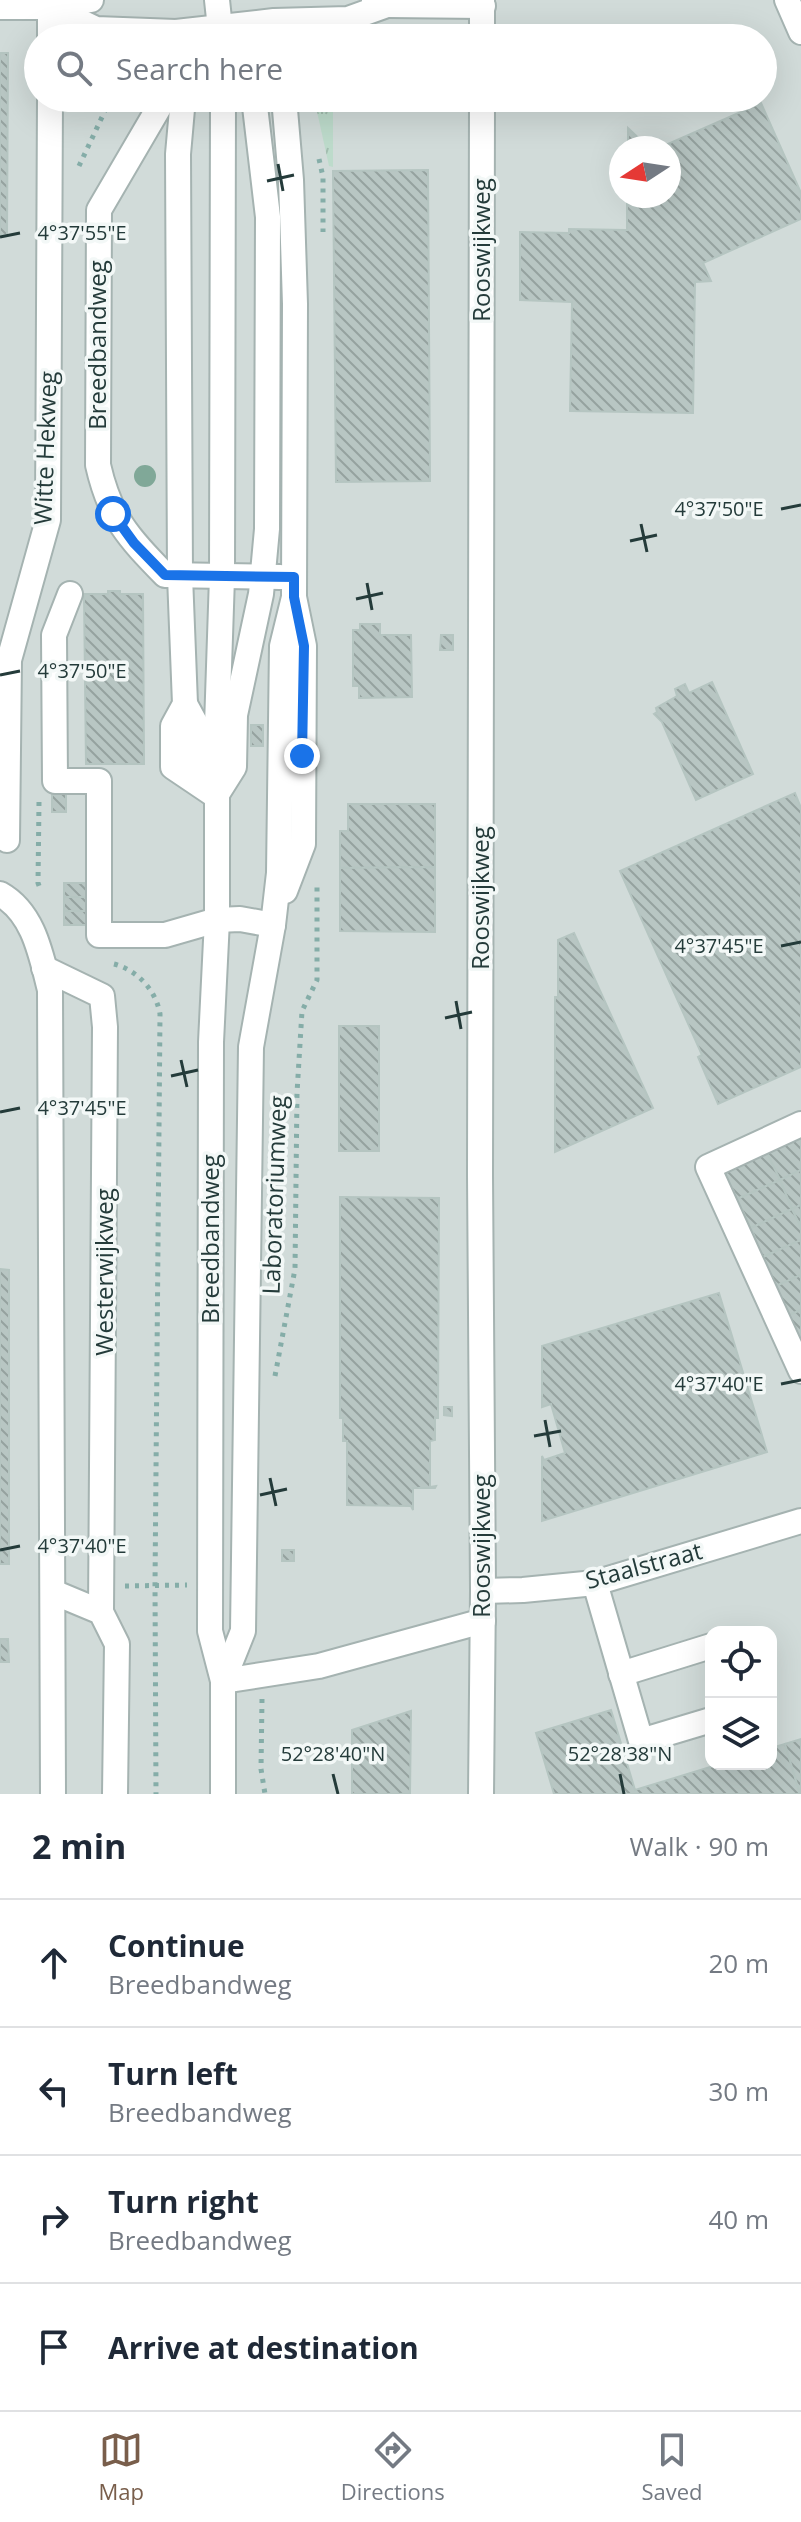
<!DOCTYPE html>
<meta charset="utf-8">
<style>
:root{--surface:#fff;--page:#f6f6f7;--text:#1f2937;--muted:#747a83;--line:#e0e1e3;--accent:#795e4b}
body{margin:0;font-family:"Open Sans",sans-serif;background:var(--page);color:var(--text)}
.controls{position:absolute;right:24px;bottom:24px;display:grid;overflow:hidden;border-radius:16px;box-shadow:0 8px 32px #0002}
.controls button{width:72px;height:72px;display:grid;place-items:center;padding:0;border:0;border-bottom:2px solid var(--line);background:var(--surface);color:var(--text);font:40px sans-serif}
.compass{position:absolute;left:609px;top:136px;width:72px;height:72px;border-radius:50%;background:var(--surface);box-shadow:0 8px 32px #0002;rotate:258deg}
.stop{position:absolute;width:24px;height:24px;margin:-18px;border:6px solid #1a73e8;border-radius:50%;background:#fff}
.stop.end{background:#1a73e8;border-color:#fff;box-shadow:0 2px 8px #0008}
.list{margin:0;padding:0;list-style:none}
h2{display:flex;justify-content:space-between;align-items:center;height:104px;margin:0;padding:0 32px;font-size:34px}
h2 small{font-size:26px;font-weight:400;color:var(--muted)}
.list li{display:grid;grid-template-columns:52px 1fr auto;gap:24px;align-items:center;box-sizing:border-box;height:128px;padding:0 32px;border-top:2px solid var(--line)}
.list b{display:block;font-size:30px;white-space:nowrap}
.list p{margin:0;font-size:26px;white-space:nowrap;color:var(--muted)}
.list em{font-size:26px;font-style:normal;color:var(--muted)}
.icon{flex:none;width:44px;height:44px;fill:none;stroke:currentColor;stroke-width:2;stroke-linecap:round;stroke-linejoin:round}
.map{position:relative;flex:none;width:801px;height:1794px;overflow:hidden}
.search{position:absolute;background:var(--surface);box-shadow:0 8px 32px #0002;left:24px;right:24px;top:24px;height:88px;display:flex;align-items:center;gap:20px;box-sizing:border-box;padding:0 28px;border-radius:44px;color:var(--muted);font-size:30px}
.sheet{height:616px;background:var(--surface)}
nav{display:flex;justify-content:space-around;align-items:center;box-sizing:border-box;height:112px;border-top:2px solid var(--line);background:var(--surface);font-size:22px;color:var(--muted)}
nav a{display:grid;justify-items:center;gap:4px}
nav .on{color:var(--accent)}
.map>svg:first-child{display:block}
.built{fill:#d1dbd9;fill-rule:evenodd}
.grass{fill:url(#grass-tufts)}
.building{fill:url(#building-back-hatch);stroke:#b5c5c1;stroke-width:2}
.lines{fill:none;stroke-linecap:round;stroke-linejoin:round}
.minor-casing{stroke:#a5b3b1;stroke-width:28}
.path{stroke:#85ada8;stroke-width:5;stroke-dasharray:4 6;stroke-linecap:butt}
.minor{stroke:#fff;stroke-width:24}
.tree{fill:#80a898}
.route{stroke:#1a73e8;stroke-width:10}
.ticks{fill:none;stroke:#243b3a;stroke-width:3}
.labels{text-anchor:middle;stroke-width:7;stroke-linejoin:round;paint-order:stroke}
.street-label{font-size:24px;fill:#243b3a;stroke:#f3f8f7}
.ticks-label{font-size:20px;text-anchor:middle;fill:#243b3a;stroke:#f3f8f7;stroke-width:7;stroke-linejoin:round;paint-order:stroke}
</style>
<div class="map">
<svg width="801" height="1794" viewBox="0 0 801 1794">
<defs>
<pattern id="grass-tufts" width="24" height="20" patternUnits="userSpaceOnUse" patternTransform="scale(2)"><rect width="24" height="20" fill="#bddbcb"/><path d="M3 7l-1-3M5 7V3M7 7l1-3M15 17l-1-3M17 17v-4M19 17l1-3" fill="none" stroke="#a2bdaf"/></pattern>
<pattern id="building-back-hatch" width="6" height="6" patternUnits="userSpaceOnUse" patternTransform="scale(2)"><rect width="6" height="6" fill="#b8c6c3"/><path d="M-1 5l2 2M0 0l6 6M5-1l2 2" fill="none" stroke="#95a29f"/></pattern>
</defs>
<rect width="100%" height="100%" fill="#e2ece9"/>
<path class="built" d="M0,0h801v1794h-801zM38,38h725v60h-725zM621,148h48v48h-48zM711,1632h60v132h-60z"/>
<g class="grass">
<polygon points="395,28 409,30 430,38 387,38"/>
<polygon points="314,98 333,98 333,167 329,166"/>
</g>
<g class="building">
<polygon points="0,53 8,53 7,235 0,235"/>
<polygon points="761,103 801,193 801,219 703,263 711,281 695,282 693,413 570,411 572,302 520,300 520,232 569,233 569,229 627,230 627,196 669,196 669,148 663,146"/>
<polygon points="628,128 649,148 628,148"/>
<polygon points="428,170 430,481 336,482 333,171"/>
<polygon points="108,591 120,591 120,594 143,594 144,764 86,764 84,594 108,594"/>
<polygon points="360,624 380,624 380,635 411,635 412,697 359,698 359,686 353,686 353,630 360,630"/>
<polygon points="441,635 453,635 453,650 440,650"/>
<polygon points="712,682 753,774 696,800 662,722 654,714 657,712 656,708 677,696 675,689 685,684 689,693"/>
<rect x="251" y="725" width="12" height="21"/>
<rect x="52" y="793" width="14" height="19"/>
<polygon points="795,793 801,808 801,1067 718,1104 698,1057 702,1055 620,871"/>
<polygon points="348,804 435,804 435,867 340,868 340,831 348,831"/>
<polygon points="435,867 435,932 340,931 340,868"/>
<rect x="64" y="883" width="24" height="14"/>
<rect x="64" y="897" width="24" height="14"/>
<rect x="64" y="911" width="24" height="14"/>
<polygon points="574,933 653,1108 555,1152 555,997 558,997 558,940"/>
<rect x="339" y="1026" width="40" height="125"/>
<polygon points="801,1135 801,1170 780,1180 766,1151"/>
<polygon points="766,1151 780,1180 737,1199 724,1170"/>
<polygon points="801,1170 801,1205 792,1209 780,1180"/>
<polygon points="780,1180 792,1209 751,1228 737,1199"/>
<polygon points="340,1197 439,1198 438,1414 438,1418 435,1418 435,1440 430,1441 430,1487 436,1486 435,1488 413,1488 413,1510 411,1506 347,1505 347,1441 343,1441 343,1418 340,1418"/>
<polygon points="801,1205 801,1228 792,1209"/>
<polygon points="792,1209 801,1228 801,1240 763,1257 751,1228"/>
<polygon points="801,1240 801,1275 776,1286 763,1257"/>
<polygon points="0,1269 9,1270 9,1564 0,1564"/>
<polygon points="801,1275 801,1310 789,1315 776,1286"/>
<polygon points="719,1293 767,1452 542,1521 542,1456 544,1460 565,1453 551,1404 542,1407 542,1346"/>
<polygon points="801,1310 801,1342 789,1315"/>
<polygon points="444,1407 452,1407 452,1416 444,1415"/>
<rect x="282" y="1550" width="12" height="11"/>
<polygon points="0,1639 8,1639 9,1662 0,1662"/>
<polygon points="611,1710 635,1790 720,1764 771,1764 771,1748 785,1744 800,1794 554,1794 536,1733"/>
<polygon points="411,1711 410,1794 352,1794 352,1730"/>
<polygon points="801,1739 801,1794 800,1794 785,1744"/>
</g>
<g class="lines">
<defs>
<g id="minor">
<polyline points="217,0 221,38"/>
<polyline points="787,0 801,32"/>
<polyline points="374,1 387,5 483,6"/>
<polyline points="0,7 50,7 91,0"/>
<polyline points="50,7 96,29 176,32 274,21 348,19 387,5"/>
<polyline points="50,38 50,7"/>
<polyline points="482,38 482,0"/>
<path d="M168,98l-7,6 -62,106 -1,255c12,53 30,72 67,110l115,2"/>
<polyline points="183,98 178,154 180,576 185,704 173,726 173,767 216,796"/>
<polyline points="284,98 291,180 295,304 294,597 304,646 303,844 285,891"/>
<polyline points="70,594 54,635 55,781 99,781 99,935 165,935 217,920 240,919 273,925"/>
<polyline points="185,704 197,726 195,767 210,787"/>
<polyline points="217,794 234,767 235,715 261,594 267,529 268,217 254,98"/>
<polyline points="7,840 9,660 48,520 50,98"/>
<path d="M0,894c34,19 41,61 50,96l3,804"/>
<polyline points="44,968 102,996 105,1027 101,1612"/>
<polyline points="801,1124 708,1167 801,1371"/>
<polyline points="595,1583 641,1741 711,1720"/>
<polyline points="483,1591 523,1590 595,1583 801,1521"/>
<polyline points="53,1592 101,1612 117,1644 115,1794"/>
<polyline points="621,1674 711,1646"/>
<polyline points="223,1681 243,1631 251,1047 273,925 279,873 282,646 294,597"/>
<polyline points="223,1681 319,1666 483,1621"/>
<polyline points="223,1794 223,1681 210,1631 211,1042 217,920 217,726 222,577 223,98"/>
<polyline points="481,1794 483,1591 480,1175 482,98"/>
</g>
</defs>
<use href="#minor" class="minor-casing"/>
<g class="path">
<polyline points="319,159 323,177 323,232"/>
<polyline points="79,166 111,98"/>
<polyline points="39,802 38,883 41,891"/>
<path d="M114,964c23,6 42,26 46,50l-5,571 1,209"/>
<polyline points="275,1376 295,1269 297,1093 302,1011 317,980 317,887"/>
<polyline points="125,1586 187,1585"/>
<polyline points="262,1699 261,1769 265,1794"/>
</g>
<use href="#minor" class="minor"/>
</g>
<circle class="tree" cx="145" cy="476" r="11"/>
<g class="lines">
<polyline class="route" points="113,514 134,543 165,575 294,577 294,597 304,646 302,756"/>
</g>
<path class="ticks" d="M278,164l5,27M267,181l27,-6M0,237l20,-4M781,509l20,-4M641,524l6,28M630,541l27,-6M367,583l5,27M356,599l27,-6M0,675l20,-4M781,946l20,-4M456,1001l5,28M445,1018l27,-6M181,1060l6,27M171,1076l27,-6M0,1112l20,-4M781,1384l20,-4M545,1420l5,27M534,1436l27,-5M270,1478l6,28M260,1495l27,-6M0,1550l20,-4M333,1774l5,20M620,1774l4,20"/>
<g class="labels">
<g class="street-label">
<text transform="translate(482 250) rotate(-90)" y="8">Rooswijkweg</text>
<text transform="translate(98 345) rotate(-90)" y="8">Breedbandweg</text>
<text transform="translate(46 448) rotate(-88)" y="8">Witte Hekweg</text>
<text transform="translate(481 898) rotate(-90)" y="8">Rooswijkweg</text>
<text transform="translate(275 1195) rotate(-88)" y="8">Laboratoriumweg</text>
<text transform="translate(211 1239) rotate(-90)" y="8">Breedbandweg</text>
<text transform="translate(105 1272) rotate(-90)" y="8">Westerwijkweg</text>
<text transform="translate(482 1546) rotate(-90)" y="8">Rooswijkweg</text>
<text transform="translate(644 1566) rotate(-15)" y="8">Staalstraat</text>
</g>
</g>
<g class="ticks-label">
<text x="82" y="240">4°37'55"E</text>
<text x="719" y="516">4°37'50"E</text>
<text x="82" y="678">4°37'50"E</text>
<text x="719" y="953">4°37'45"E</text>
<text x="82" y="1115">4°37'45"E</text>
<text x="719" y="1391">4°37'40"E</text>
<text x="82" y="1553">4°37'40"E</text>
<text x="333" y="1761">52°28'40"N</text>
<text x="620" y="1761">52°28'38"N</text>
</g>
</svg>
<div class="controls">
<button><svg class="icon" aria-label="locate" viewBox="0 0 24 24"><circle cx="12" cy="12" r="6"/><path d="M12 2v4M12 18v4M2 12h4M18 12h4"/></svg></button>
<button><svg class="icon" aria-label="layers" viewBox="0 0 24 24"><path d="M12 4l9 5-9 5-9-5zM3 14l9 5 9-5"/></svg></button>
</div>
<svg class="compass" viewBox="-18 -18 36 36"><path d="M0-13l5 13h-10z" fill="#e53935"/><path d="M0 13l5-13h-10z" fill="#747a83"/></svg>
<div class="stop" style="left:113px;top:514px"></div>
<div class="stop end" style="left:302px;top:756px"></div>
<div class="search"><svg class="icon" aria-label="search" viewBox="0 0 24 24"><circle cx="10" cy="10" r="6"/><path d="M15 15l6 6"/></svg>Search here</div>
</div>
<section class="sheet">
<h2>2 min<small>Walk · 90 m</small></h2>
<ul class="list">
<li><svg class="icon" aria-label="ahead" viewBox="0 0 24 24"><path d="M12 20V5M6 11l6-6 6 6"/></svg><div><b>Continue</b><p>Breedbandweg</p></div><em>20 m</em></li>
<li><svg class="icon" aria-label="left" viewBox="0 0 24 24"><path d="M17 20v-9H6M10 6l-5 5 5 5"/></svg><div><b>Turn left</b><p>Breedbandweg</p></div><em>30 m</em></li>
<li><svg class="icon" aria-label="right" viewBox="0 0 24 24"><path d="M7 20v-9h11M14 6l5 5-5 5"/></svg><div><b>Turn right</b><p>Breedbandweg</p></div><em>40 m</em></li>
<li><svg class="icon" aria-label="arrive" viewBox="0 0 24 24"><path d="M6 21V4h12l-3 4 3 4H6"/></svg><div><b>Arrive at destination</b></div></li>
</ul>
</section>
<nav>
<a class="on"><svg class="icon" aria-label="map" viewBox="0 0 24 24"><path d="M3 6l6-2 6 2 6-2v14l-6 2-6-2-6 2zM9 4v14M15 6v14"/></svg>Map</a>
<a><svg class="icon" aria-label="directions" viewBox="0 0 24 24"><path d="M12 3l9 9-9 9-9-9zM9 14v-3h6M13 9l2 2-2 2"/></svg>Directions</a>
<a><svg class="icon" aria-label="saved" viewBox="0 0 24 24"><path d="M7 4h10v16l-5-4-5 4z"/></svg>Saved</a>
</nav>
